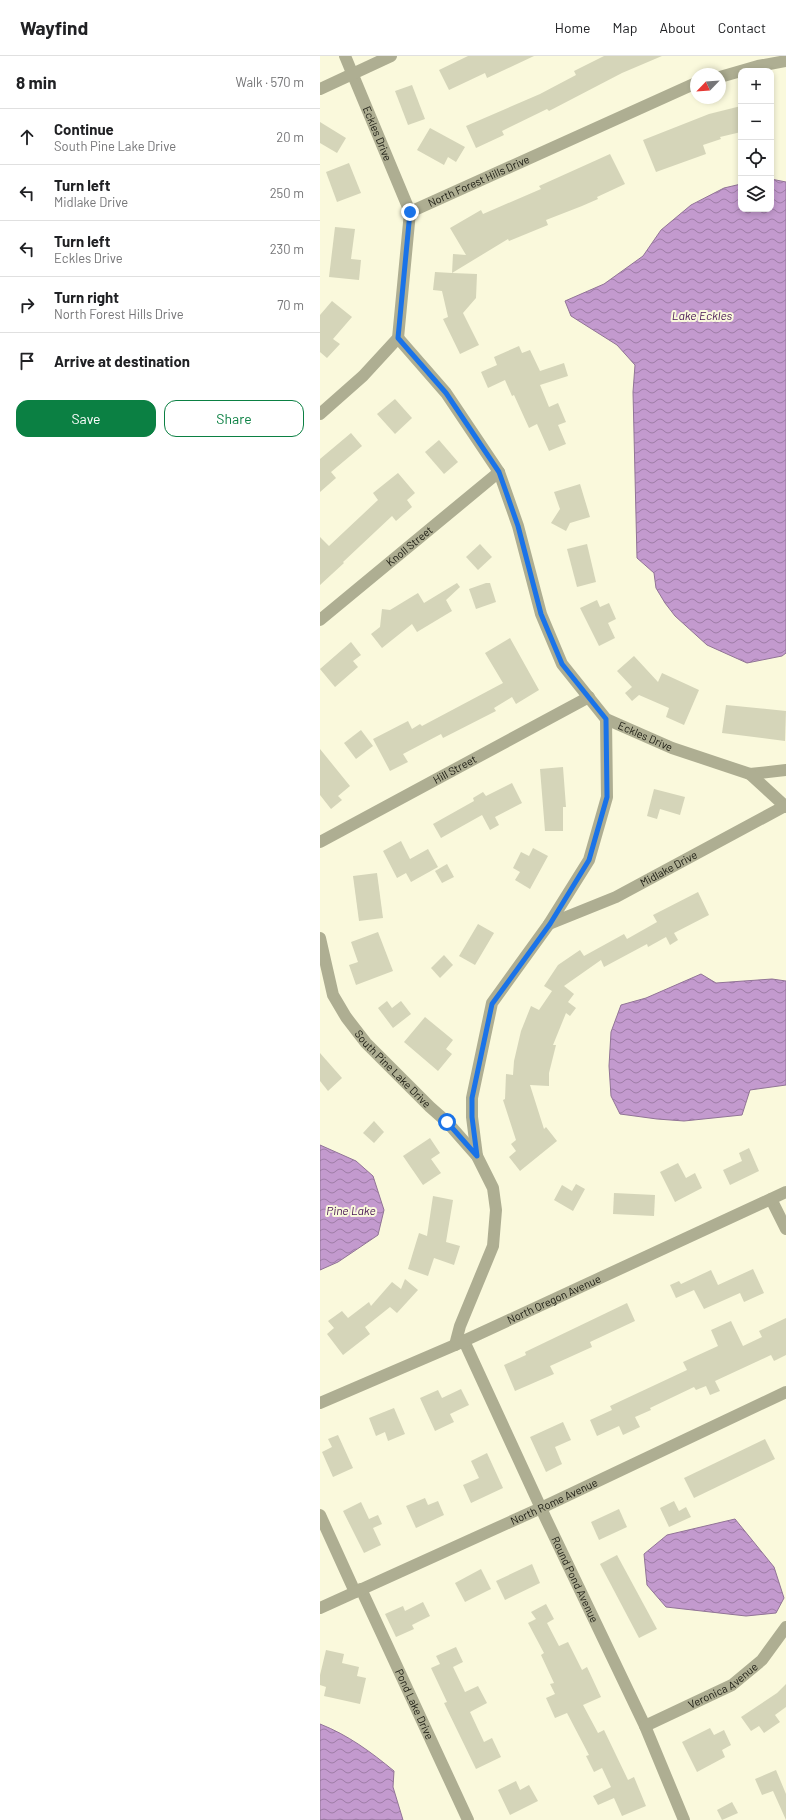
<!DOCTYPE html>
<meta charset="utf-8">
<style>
:root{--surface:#fff;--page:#f6f6f6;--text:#202124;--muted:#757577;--line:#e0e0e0;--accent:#0b8043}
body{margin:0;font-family:Barlow,sans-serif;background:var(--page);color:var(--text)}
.controls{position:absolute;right:12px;top:12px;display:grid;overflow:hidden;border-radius:8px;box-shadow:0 2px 6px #0003}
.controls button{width:36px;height:36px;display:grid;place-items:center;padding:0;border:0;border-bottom:1px solid var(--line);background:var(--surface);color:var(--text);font:20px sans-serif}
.compass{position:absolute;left:370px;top:12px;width:36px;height:36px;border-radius:50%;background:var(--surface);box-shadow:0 2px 6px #0003;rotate:245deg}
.stop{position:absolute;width:12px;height:12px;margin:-9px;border:3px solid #1a73e8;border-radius:50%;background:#fff}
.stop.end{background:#1a73e8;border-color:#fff;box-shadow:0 1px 4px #0008}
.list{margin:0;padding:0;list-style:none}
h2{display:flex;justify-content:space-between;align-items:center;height:52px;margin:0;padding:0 16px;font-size:17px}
h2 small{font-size:13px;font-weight:400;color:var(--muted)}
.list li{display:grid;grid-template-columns:26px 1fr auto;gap:12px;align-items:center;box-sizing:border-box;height:56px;padding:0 16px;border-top:1px solid var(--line)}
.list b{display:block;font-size:15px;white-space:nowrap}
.list p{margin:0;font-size:13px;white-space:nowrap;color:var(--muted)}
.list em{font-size:13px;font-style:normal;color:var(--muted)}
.actions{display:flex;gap:8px;padding:12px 16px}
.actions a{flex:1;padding:9px 0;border:1px solid var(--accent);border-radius:12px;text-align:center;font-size:14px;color:var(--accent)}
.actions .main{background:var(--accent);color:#fff}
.icon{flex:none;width:22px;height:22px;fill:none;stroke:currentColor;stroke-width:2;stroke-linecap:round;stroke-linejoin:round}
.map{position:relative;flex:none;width:466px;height:1764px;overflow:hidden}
header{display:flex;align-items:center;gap:24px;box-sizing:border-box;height:56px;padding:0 20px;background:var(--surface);border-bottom:1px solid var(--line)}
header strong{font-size:19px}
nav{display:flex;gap:22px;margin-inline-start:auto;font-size:14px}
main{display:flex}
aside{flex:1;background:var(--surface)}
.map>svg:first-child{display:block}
.water{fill:url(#water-waves);stroke:#917496}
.building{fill:#d5d5b9}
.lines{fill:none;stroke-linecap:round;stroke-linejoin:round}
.minor{stroke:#aeae92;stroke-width:12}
.tertiary{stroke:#aeae92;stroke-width:12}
.route{stroke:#1a73e8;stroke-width:5}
.labels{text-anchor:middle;stroke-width:4;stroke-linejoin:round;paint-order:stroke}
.street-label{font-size:11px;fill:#1c1c12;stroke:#faf9dc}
.water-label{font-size:12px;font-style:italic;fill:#461453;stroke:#faf9dc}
</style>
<header>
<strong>Wayfind</strong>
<nav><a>Home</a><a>Map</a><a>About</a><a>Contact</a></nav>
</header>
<main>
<aside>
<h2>8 min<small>Walk · 570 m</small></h2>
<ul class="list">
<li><svg class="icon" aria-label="ahead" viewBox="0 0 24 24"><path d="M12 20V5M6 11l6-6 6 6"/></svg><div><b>Continue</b><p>South Pine Lake Drive</p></div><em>20 m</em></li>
<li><svg class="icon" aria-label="left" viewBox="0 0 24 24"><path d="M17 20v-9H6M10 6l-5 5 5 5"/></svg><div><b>Turn left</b><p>Midlake Drive</p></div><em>250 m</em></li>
<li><svg class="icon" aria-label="left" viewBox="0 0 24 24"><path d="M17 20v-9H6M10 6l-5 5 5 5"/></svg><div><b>Turn left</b><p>Eckles Drive</p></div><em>230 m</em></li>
<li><svg class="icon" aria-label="right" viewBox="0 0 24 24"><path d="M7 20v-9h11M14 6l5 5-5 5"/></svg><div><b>Turn right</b><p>North Forest Hills Drive</p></div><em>70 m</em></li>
<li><svg class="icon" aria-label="arrive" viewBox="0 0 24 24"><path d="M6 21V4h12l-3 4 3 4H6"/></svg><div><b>Arrive at destination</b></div></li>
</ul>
<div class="actions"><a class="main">Save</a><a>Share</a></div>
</aside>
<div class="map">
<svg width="466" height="1764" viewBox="0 0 466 1764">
<defs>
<pattern id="water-waves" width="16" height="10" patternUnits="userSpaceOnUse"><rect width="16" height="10" fill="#c39ace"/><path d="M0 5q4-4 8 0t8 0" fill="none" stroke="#9e7da6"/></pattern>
</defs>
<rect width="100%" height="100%" fill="#faf9dc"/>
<g class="water">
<polygon points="451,123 466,126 466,597 462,600 427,607 387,589 355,560 345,547 336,532 334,517 317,502 313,336 315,309 297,289 251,260 245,245 284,228 323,200 341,174 371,149 404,132 421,128 421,153 451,153"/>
<polygon points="381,918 396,927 452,923 466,925 466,1029 430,1034 422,1059 364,1065 337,1063 300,1058 291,1040 289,1010 291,976 301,949 326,942"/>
<polygon points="0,1089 36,1105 53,1120 64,1154 58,1179 18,1206 0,1214"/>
<polygon points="415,1463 454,1511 464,1542 456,1557 426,1560 346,1551 327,1529 324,1498 347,1479"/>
<path d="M0,1668c28,11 51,28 74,47l-1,16 10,33h-83z"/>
</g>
<g class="building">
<polygon points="148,0 214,0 167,22 165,17 129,34 119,14"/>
<polygon points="284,0 342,0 302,17 229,55 227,53 182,75 184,79 156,92 146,70 220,38 256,19 254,15"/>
<polygon points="92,29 105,63 88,69 75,35"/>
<polygon points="421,50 421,76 400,81 401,83 383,89 386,98 336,116 323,84 389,58"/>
<polygon points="0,66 26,82 17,97 0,87"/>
<polygon points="110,72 145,91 136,106 128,101 124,109 97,94"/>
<polygon points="290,98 305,128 277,141 278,143 262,150 226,164 228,169 189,185 188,183 132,217 157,218 156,242 143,257 159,289 140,298 123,263 128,261 122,235 113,234 115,216 132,217 133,198 146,199 130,172 161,154 163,158 221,133 219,130"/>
<polygon points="29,107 41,137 17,146 6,116"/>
<polygon points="15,171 35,173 31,203 41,204 39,224 9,221"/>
<polygon points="12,245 32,261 13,283 20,288 7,302 0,296 0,259"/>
<polygon points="199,290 202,297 210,294 220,315 244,307 248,320 220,329 229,351 238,347 246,366 238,369 246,388 229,395 217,368 209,372 194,339 192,340 185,324 168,332 161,316 177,309 174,301"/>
<polygon points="75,343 92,362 75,378 57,358"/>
<polygon points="31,377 42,390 11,416 16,422 0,436 0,403"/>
<polygon points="119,384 138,406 124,418 105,396"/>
<polygon points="78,417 95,437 87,444 92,451 76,465 72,460 23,506 24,507 0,529 0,481 9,490 58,444 53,437"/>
<polygon points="260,428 270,461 250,467 246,475 231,467 240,453 234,436"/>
<polygon points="160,488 172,501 158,514 146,501"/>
<polygon points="267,488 276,526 257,531 247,493"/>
<polygon points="137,527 140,531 126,544 132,555 97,576 92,568 62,592 51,578 60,571 62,553 70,554 98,537 104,547"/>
<polygon points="166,527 170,527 176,546 156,553 149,533"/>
<polygon points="277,544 280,551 289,547 296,563 288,567 295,582 279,590 260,552"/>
<polygon points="190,582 219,634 196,648 192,641 174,652 176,655 123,682 121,678 83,698 88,706 70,715 53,683 88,665 92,673 100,668 102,670 183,627 165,597"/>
<polygon points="31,586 41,599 33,605 38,611 15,631 0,613"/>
<polygon points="314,600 338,626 342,617 379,634 364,669 346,661 349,652 319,639 312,645 305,637 312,631 297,615"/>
<polygon points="406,649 466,655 465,685 402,677"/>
<polygon points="41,674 53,690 36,703 24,687"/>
<polygon points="0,693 30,730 18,740 22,744 11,753 0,739"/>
<polygon points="243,711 246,751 243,751 243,775 225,775 220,713"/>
<polygon points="192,727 202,747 175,761 179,769 170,774 162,759 121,782 113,768 154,745 153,742 163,736 166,740"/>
<polygon points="334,733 365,741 360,759 340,753 337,763 327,760"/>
<polygon points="81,785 90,803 108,793 118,811 91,826 86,817 77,822 63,795"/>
<polygon points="213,792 228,800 210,833 195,824 200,816 193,812 201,796 209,800"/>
<polygon points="127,808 134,821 122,827 115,815"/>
<polygon points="57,817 63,862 39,865 33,820"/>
<polygon points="378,836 389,859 354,877 358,884 350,889 346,881 328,891 327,888 284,911 281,904 244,930 254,938 248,946 256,952 250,960 246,957 233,989 236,989 229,1017 229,1030 210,1029 224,1073 226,1071 237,1085 200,1115 189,1101 196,1095 191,1088 196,1084 183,1044 185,1043 186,1018 193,1019 194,1005 201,975 211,950 219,954 232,935 224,930 238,909 260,894 264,900 304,878 307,883 337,866 333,859"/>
<polygon points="158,868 174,877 155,909 139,900"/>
<polygon points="58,876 73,915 36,929 29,909 38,906 31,886"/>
<polygon points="124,899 133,909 120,922 111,912"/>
<polygon points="67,945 72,952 81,945 91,958 73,972 58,952"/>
<polygon points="105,961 133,984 126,993 132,998 118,1015 84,986"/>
<polygon points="0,997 22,1022 8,1035 0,1025"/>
<polygon points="54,1065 64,1076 54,1087 43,1077"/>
<polygon points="110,1082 120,1097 111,1103 121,1117 103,1129 83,1100"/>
<polygon points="429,1092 439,1115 410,1129 403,1114 422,1105 419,1097"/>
<polygon points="358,1107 366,1122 375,1117 382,1132 355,1146 340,1116"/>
<polygon points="256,1128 265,1133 253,1155 234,1144 242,1129 252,1135"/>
<polygon points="294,1137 335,1139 334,1160 293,1158"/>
<polygon points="113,1140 133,1144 126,1186 140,1190 134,1209 114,1202 108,1220 88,1213 99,1177 107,1180"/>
<polygon points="433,1213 444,1237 424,1246 420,1237 384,1253 374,1234 356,1242 350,1229 359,1225 361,1228 391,1214 398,1229"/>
<polygon points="85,1223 98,1234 77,1257 70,1251 45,1271 50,1278 23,1299 7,1278 14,1272 8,1265 22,1255 28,1262 49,1246 51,1250 72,1226 81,1233"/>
<polygon points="307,1247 315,1265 270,1286 272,1291 230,1310 234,1318 195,1335 184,1309 206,1299 205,1296"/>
<polygon points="466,1262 466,1299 454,1305 451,1299 395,1325 400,1335 390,1339 386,1330 376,1334 374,1331 330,1352 331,1354 315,1361 320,1371 303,1379 299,1370 277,1380 270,1364 292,1354 290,1350 367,1314 363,1306 398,1290 391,1274 411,1265 423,1290 442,1281 439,1275"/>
<polygon points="141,1333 149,1349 130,1358 134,1366 115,1375 100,1342 118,1334 122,1342"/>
<polygon points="74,1352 85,1378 68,1385 65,1376 56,1380 49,1362"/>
<polygon points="243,1366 251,1384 235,1391 242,1408 226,1416 210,1381"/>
<polygon points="18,1379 33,1412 13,1421 2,1396 12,1391 8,1383"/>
<polygon points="445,1383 455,1403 374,1442 364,1422"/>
<polygon points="167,1397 183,1432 151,1447 143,1429 159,1422 151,1405"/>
<polygon points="105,1442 108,1449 118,1445 124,1459 96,1472 86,1450"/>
<polygon points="354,1445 359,1455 366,1451 371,1461 349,1471 340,1452"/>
<polygon points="41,1446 49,1463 58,1459 62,1468 53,1472 61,1489 44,1497 23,1455"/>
<polygon points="299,1453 307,1471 279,1484 271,1466"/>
<polygon points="297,1499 337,1573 319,1582 280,1508"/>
<polygon points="212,1508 220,1527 185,1544 176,1525"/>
<polygon points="161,1513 171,1533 145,1546 135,1527"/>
<polygon points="103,1546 110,1560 92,1569 94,1573 76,1581 65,1558 83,1550 85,1555"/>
<polygon points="226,1548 234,1563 227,1567 239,1590 248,1586 262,1614 267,1611 281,1641 263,1649 278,1677 284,1674 308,1724 314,1721 326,1750 302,1760 294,1742 278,1749 273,1740 291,1731 282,1712 274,1716 266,1700 269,1699 247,1657 235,1662 226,1642 235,1638 230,1628 234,1627 221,1599 224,1597 208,1567 216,1563 211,1556"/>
<polygon points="136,1591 143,1606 133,1611 145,1636 158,1630 167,1647 150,1656 164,1686 172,1682 181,1701 156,1713 124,1647 127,1646 111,1612 120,1608 116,1600"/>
<polygon points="6,1594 24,1598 22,1607 39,1611 37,1620 46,1622 40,1648 4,1640 6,1631 0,1629 0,1619"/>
<polygon points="466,1628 466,1651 455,1659 460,1666 444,1677 439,1670 431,1675 421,1661 457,1637"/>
<polygon points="390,1672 394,1679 404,1674 411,1689 402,1694 405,1701 377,1716 362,1686"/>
<polygon points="456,1714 466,1738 466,1764 453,1735 442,1739 435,1723"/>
<polygon points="196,1725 200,1734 209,1729 218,1745 190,1759 178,1734"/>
<polygon points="412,1746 418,1757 402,1764 397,1754"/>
</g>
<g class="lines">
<g class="minor">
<path id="s1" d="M25,0l65,156"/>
<polyline points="400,21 438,10 466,5"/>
<polyline points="0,33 71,0"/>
<path id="s2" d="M78,282l48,55 53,79 19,54 23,88 21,50 44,55 66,29 78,26 36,-4"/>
<path id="s3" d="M0,358l43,-38 35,-38 12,-126 286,-129"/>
<path id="s4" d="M0,564l179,-148"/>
<polyline points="430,718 466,751"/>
<path id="s5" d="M0,786l269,-145"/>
<path id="s6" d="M229,868l67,-27 169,-91"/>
<path id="s7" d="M0,882l13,57 13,22 20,26 64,64 17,15 30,34 16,32 3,22 -3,36 -33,80 -5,19"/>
<polyline points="157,1100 152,1061 152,1042 172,947 229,868 269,804 287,741 286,663"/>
<polyline points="451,1143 466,1173"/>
<path id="s8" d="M144,1285l82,178 99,207 39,94"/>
<path id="s9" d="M0,1347l135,-58 331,-153"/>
<polyline points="0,1459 35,1536"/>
<path id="s10" d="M41,1533l107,231"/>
<path id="s11" d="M325,1670l87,-41 30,-25 24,-33"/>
</g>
<path class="tertiary" id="s12" d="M0,1552l221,-100 245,-116"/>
</g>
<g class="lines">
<polyline class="route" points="90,156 78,282 126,337 179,416 198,470 221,558 242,608 286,663 287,741 269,804 230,868 172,948 152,1042 152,1061 157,1100 127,1066"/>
</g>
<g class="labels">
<g class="street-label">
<text dy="4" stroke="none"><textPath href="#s1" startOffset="84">Eckles Drive</textPath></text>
<text dy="4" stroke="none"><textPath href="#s3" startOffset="311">North Forest Hills Drive</textPath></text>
<text dy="4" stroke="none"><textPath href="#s4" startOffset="116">Knoll Street</textPath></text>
<text dy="4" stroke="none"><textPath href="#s2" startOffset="484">Eckles Drive</textPath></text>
<text dy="4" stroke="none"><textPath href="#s5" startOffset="153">Hill Street</textPath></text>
<text dy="4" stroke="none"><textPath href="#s6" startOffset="132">Midlake Drive</textPath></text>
<text dy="4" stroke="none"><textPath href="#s7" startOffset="154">South Pine Lake Drive</textPath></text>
<text dy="4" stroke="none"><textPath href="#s9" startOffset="256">North Oregon Avenue</textPath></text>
<text dy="4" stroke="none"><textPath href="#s12" startOffset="257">North Rome Avenue</textPath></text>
<text dy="4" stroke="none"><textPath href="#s8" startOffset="263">Round Pond Avenue</textPath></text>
<text dy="4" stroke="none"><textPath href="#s11" startOffset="88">Veronica Avenue</textPath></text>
<text dy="4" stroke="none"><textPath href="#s10" startOffset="127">Pond Lake Drive</textPath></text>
</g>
<g class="water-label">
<text x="382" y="264">Lake Eckles</text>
<text x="31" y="1159">Pine Lake</text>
</g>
</g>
</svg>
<div class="controls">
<button>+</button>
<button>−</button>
<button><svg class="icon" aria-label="locate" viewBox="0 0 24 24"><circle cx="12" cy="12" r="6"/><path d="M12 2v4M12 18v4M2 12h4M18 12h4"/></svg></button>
<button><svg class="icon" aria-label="layers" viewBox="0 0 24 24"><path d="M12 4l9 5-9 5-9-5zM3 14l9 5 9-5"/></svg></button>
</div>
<svg class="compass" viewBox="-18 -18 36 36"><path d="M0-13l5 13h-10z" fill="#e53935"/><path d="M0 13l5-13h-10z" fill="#757577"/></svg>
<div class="stop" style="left:127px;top:1066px"></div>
<div class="stop end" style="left:90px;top:156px"></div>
</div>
</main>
